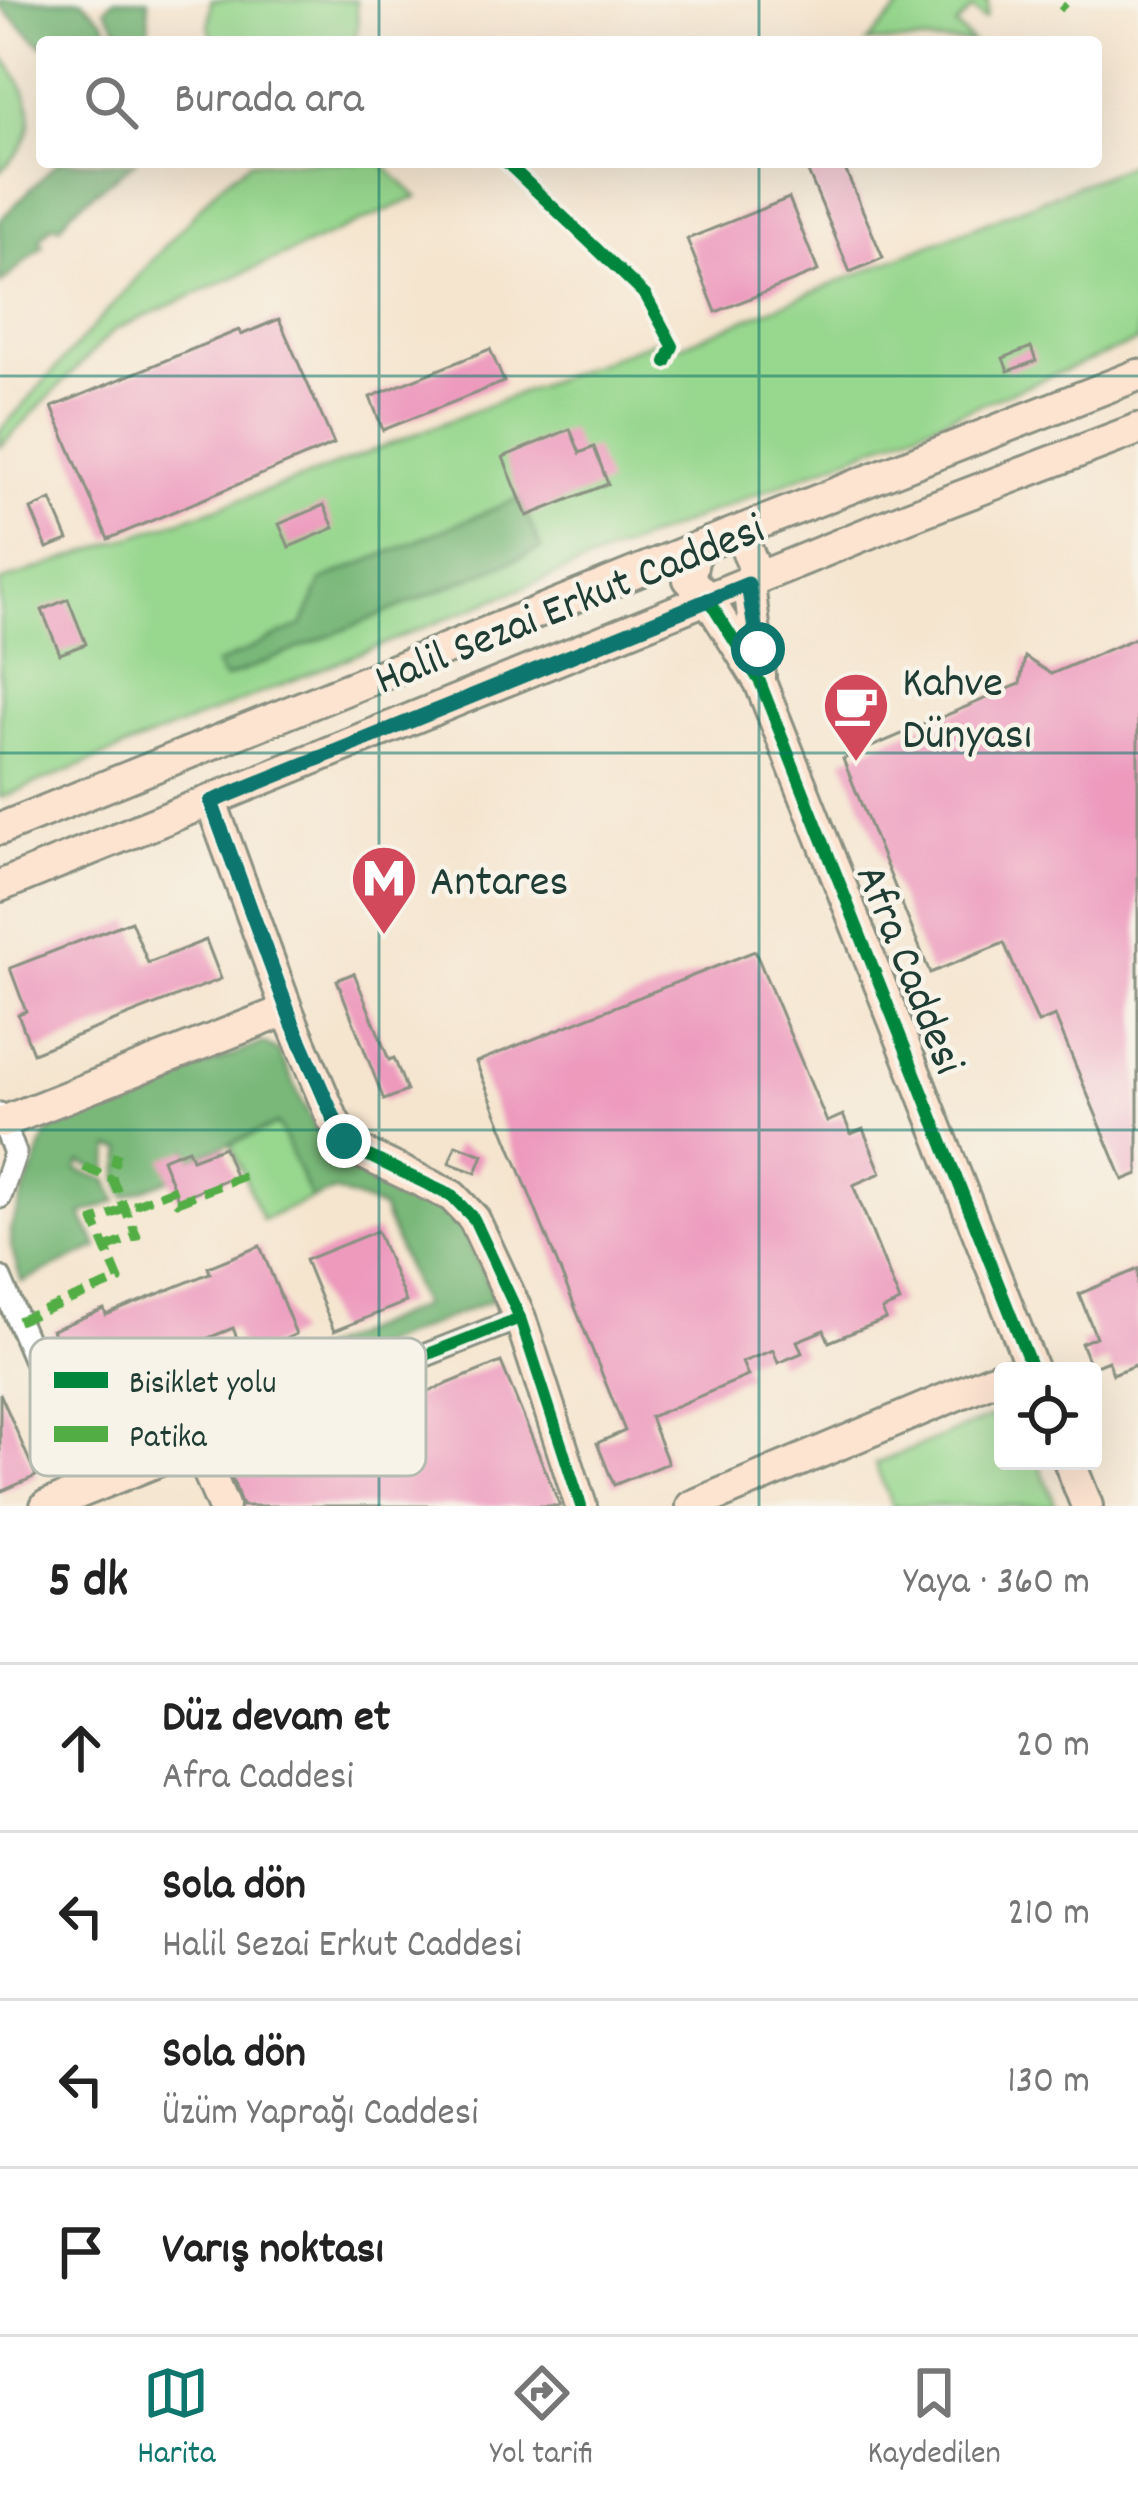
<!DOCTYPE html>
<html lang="tr">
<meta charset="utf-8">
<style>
:root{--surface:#fff;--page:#f6f6f6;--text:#222;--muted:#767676;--line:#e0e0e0;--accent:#0f766e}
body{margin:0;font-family:Dekko,sans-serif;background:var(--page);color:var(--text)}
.controls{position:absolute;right:36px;bottom:36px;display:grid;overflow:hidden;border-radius:12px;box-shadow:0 12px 48px #0002}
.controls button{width:108px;height:108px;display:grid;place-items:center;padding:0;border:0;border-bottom:3px solid var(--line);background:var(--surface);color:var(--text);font:60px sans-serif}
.stop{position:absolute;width:36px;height:36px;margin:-27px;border:9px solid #0f766e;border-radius:50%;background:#fff}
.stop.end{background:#0f766e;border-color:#fff;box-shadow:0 3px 12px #0008}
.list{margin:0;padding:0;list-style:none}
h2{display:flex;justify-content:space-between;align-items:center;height:156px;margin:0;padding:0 48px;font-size:51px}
h2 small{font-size:39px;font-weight:400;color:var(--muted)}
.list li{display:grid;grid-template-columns:78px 1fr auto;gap:36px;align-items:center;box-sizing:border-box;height:168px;padding:0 48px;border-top:3px solid var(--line)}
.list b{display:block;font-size:45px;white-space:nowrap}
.list p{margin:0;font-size:39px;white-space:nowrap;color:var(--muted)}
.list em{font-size:39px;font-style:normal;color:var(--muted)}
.icon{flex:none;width:66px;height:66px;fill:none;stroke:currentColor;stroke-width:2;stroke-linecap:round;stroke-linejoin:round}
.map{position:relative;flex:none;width:1138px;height:1506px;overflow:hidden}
.search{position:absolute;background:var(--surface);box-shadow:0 12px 48px #0002;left:36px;right:36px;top:36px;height:132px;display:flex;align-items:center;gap:30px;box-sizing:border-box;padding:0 42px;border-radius:12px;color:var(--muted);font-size:45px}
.sheet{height:828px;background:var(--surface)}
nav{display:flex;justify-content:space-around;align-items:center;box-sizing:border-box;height:168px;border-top:3px solid var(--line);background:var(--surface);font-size:33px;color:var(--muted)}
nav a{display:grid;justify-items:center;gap:6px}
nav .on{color:var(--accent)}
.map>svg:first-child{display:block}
.green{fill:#97d78e;stroke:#5b8a61;stroke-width:3}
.forest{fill:#79b879;stroke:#4c7a56;stroke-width:3}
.building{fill:#ed9abd}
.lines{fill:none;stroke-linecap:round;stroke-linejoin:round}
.street-casing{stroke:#8a9182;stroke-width:27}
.secondary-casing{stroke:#8a9182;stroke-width:36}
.street{stroke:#fff;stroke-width:21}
.secondary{stroke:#fde4d1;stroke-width:30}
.quiet{stroke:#52ad45;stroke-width:9;stroke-dasharray:18 9;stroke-linecap:butt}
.cycleway-casing{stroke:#f7f3e8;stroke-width:20}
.cycleway{stroke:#00873e;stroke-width:12}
.route{stroke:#0f766e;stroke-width:15}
.grid{fill:none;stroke:#0f766e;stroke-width:3;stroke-opacity:0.55}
.labels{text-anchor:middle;stroke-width:9;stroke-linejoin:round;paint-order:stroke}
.street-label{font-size:45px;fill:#1f3d34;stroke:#f7f3e8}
.poi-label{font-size:45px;fill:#1f3d34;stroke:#f7f3e8;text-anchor:start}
.key{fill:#f7f3e8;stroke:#b6bcb2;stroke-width:3}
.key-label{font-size:33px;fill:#1f3d34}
</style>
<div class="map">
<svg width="1138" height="1506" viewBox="0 0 1138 1506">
<rect width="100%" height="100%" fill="#f7f3e8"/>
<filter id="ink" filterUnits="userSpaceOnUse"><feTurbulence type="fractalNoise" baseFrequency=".00833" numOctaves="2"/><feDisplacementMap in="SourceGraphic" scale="24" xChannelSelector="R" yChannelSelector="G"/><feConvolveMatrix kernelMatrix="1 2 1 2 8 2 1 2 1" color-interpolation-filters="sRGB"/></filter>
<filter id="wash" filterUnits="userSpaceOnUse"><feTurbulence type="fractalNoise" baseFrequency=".004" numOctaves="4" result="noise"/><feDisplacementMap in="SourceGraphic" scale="48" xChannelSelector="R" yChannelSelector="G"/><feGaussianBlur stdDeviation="2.7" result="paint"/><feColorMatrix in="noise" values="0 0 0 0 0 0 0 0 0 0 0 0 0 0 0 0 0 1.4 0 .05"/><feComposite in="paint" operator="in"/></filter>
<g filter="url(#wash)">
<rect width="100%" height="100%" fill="#f5e5cf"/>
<g class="green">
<polygon points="211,0 356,0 358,26 354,42 213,42 209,26"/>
<polygon points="908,0 988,0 987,16 984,19 972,9 956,26 972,42 867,42"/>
<path d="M0,54c35,40 46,79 0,117z"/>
<polygon points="1138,161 1138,341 0,798 0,582 306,477 666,336 672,349"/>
<polygon points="250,162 380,162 417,197 114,330 0,447 0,431 220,185"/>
<polygon points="279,1124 311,1199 262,1220 231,1144"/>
<polygon points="1003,1412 1003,1461 1038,1461 1056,1506 892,1506 875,1464"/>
</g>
<g class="forest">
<polygon points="0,0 82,0 103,20 116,42 42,42 42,46 0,6"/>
<polygon points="114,0 148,0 149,42 127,42 105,9"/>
<polygon points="58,162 135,162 72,210 60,227 52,225 40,239 43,246 0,284 0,220"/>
<polygon points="520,498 541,549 224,679 216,665 303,624 322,580"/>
<path d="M263,1043l15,8c17,32 39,92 67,114 35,28 87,26 117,61l33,73 -306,123 2,-19 231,-97 -40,-98 -47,-17 -24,8 -33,-75 -86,35 -4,-10 -18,30 -45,18 -7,-19 5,-28 -12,-2 -4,25 -27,-11 -3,8 30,10 10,21 -36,13 17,33 -76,35 -11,-34 -1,-18 36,-94 9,-10z"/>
</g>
<g id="blocks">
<g class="building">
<polygon points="804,162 842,162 883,258 850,272"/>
<polygon points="789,198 818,271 716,312 687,239"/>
<polygon points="279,319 334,444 108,539 52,407 239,330 241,335"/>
<polygon points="1031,347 1036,361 1008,371 1003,358"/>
<polygon points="490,349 504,382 383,430 370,397"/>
<polygon points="570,429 580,453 594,447 608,484 527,516 503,457"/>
<polygon points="51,500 68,540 47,548 31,509"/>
<polygon points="324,505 334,528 289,547 279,524"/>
<polygon points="68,599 86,644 60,654 42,610"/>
<polygon points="1138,637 1138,1174 1123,1180 1055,1016 1038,1023 1004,943 930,973 843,759 1020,684 1025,657 1051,674"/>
<polygon points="131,921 148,963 206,940 221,979 33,1053 18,1014 26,1011 10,968"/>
<polygon points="755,951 827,1122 843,1115 851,1134 863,1129 881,1173 853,1185 900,1302 882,1310 886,1319 829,1342 824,1330 797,1341 802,1353 778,1363 773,1350 742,1362 748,1376 650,1417 668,1463 614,1485 597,1443 625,1431 476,1062"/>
<polygon points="354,973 389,1060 394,1058 407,1091 384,1100 337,980"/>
<polygon points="456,1145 483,1155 476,1173 449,1163"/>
<polygon points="224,1147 235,1176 178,1199 162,1159 188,1149 192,1159"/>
<polygon points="377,1231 406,1302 334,1331 305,1260"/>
<polygon points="260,1246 296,1334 245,1358 233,1328 129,1370 141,1400 87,1418 52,1330 104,1309 106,1315 210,1273 208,1267"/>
<polygon points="1138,1269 1138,1364 1113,1374 1108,1361 1091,1368 1081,1343 1096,1337 1079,1294"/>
<polygon points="501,1362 560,1506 242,1506 230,1472"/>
<polygon points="0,1393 36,1476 0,1492"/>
</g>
</g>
</g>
<g filter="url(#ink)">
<use href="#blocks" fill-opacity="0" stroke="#8a9182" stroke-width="3"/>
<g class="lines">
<defs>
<g id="street">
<polyline points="0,1114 15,1153 0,1197"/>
<polyline points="0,1278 89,1489"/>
<polyline points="197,1445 520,1318"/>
</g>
<g id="secondary">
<polyline points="731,535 745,545 754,567 749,584 760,676"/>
<polyline points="696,548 689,579 708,599 760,682 1033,1371"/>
<polyline points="211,802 287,1010 333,1120 350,1147 452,1196 474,1219 520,1318 581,1506"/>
<polyline points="0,829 696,548 1138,375"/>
<polyline points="0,886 910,516 1138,429"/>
<polyline points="3,1122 287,1010"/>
<polyline points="1069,1461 1087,1506"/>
<polyline points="46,1506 197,1445 223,1506"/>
<polyline points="692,1506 1003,1375"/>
</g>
</defs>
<use href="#street" class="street-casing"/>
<use href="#secondary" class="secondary-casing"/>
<use href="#street" class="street"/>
<use href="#secondary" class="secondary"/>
<g class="quiet">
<polyline points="1061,5 1065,9"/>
<polyline points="84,1167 112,1179"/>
<polyline points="106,1248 137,1236 112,1179 117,1153"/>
<polyline points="18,1321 119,1280 94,1221 172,1190 177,1202 244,1176"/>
</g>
<defs>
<g id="cycleway">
<polyline points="506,162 646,296 673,346 666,362"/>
<polyline points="708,599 760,682 1033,1371"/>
<polyline points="211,802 287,1010 333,1120 350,1147 452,1196 474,1219 520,1318 581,1506"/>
<polyline points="197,1445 520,1318"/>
</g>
</defs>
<use href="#cycleway" class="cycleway-casing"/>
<use href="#cycleway" class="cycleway"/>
</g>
</g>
<g class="lines" filter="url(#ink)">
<polyline class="route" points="344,1141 292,1022 211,802 748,584 758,649"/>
</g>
<path class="grid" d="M379,0v42M759,0v42M379,162v1344M759,162v1344M0,376h1138M0,753h1138M0,1130h1138"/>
<defs>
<symbol id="cafe-pin" viewBox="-11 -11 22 30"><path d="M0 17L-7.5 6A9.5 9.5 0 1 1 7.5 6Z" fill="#d1495b" stroke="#f7f3e8"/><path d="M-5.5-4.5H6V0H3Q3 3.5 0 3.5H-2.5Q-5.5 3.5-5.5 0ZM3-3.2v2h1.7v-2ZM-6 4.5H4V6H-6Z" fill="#fff"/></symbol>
<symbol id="metro-pin" viewBox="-11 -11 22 30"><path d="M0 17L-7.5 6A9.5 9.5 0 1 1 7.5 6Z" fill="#d1495b" stroke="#f7f3e8"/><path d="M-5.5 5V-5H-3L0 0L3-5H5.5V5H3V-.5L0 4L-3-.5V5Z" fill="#fff"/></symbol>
</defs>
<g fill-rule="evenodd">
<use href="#cafe-pin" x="818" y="667" width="76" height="104"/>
<use href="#metro-pin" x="346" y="840" width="76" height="104"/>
</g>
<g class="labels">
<g class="street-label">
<text transform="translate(568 601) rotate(-22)" y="16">Halil Sezai Erkut Caddesi</text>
<text transform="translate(913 968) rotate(68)" y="16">Afra Caddesi</text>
</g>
<g class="poi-label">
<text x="902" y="695">Kahve<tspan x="902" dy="52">Dünyası</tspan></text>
<text x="430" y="894">Antares</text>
</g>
</g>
<rect x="30" y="1338" width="396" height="138" rx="18" class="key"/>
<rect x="54" y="1372" width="54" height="16" fill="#00873e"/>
<rect x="54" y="1426" width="54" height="16" fill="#52ad45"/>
<g class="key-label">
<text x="129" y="1392">Bisiklet yolu</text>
<text x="129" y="1446">Patika</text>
</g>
</svg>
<div class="controls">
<button><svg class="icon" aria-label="locate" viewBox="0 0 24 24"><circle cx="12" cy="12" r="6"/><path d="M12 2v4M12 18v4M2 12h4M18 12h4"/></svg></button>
</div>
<div class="stop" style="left:758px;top:649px"></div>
<div class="stop end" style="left:344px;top:1141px"></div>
<div class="search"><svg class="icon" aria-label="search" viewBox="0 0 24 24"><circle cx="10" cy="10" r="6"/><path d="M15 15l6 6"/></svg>Burada ara</div>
</div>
<section class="sheet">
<h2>5 dk<small>Yaya · 360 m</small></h2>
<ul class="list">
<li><svg class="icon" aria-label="ahead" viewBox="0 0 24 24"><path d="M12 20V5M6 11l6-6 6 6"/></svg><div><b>Düz devam et</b><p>Afra Caddesi</p></div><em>20 m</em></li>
<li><svg class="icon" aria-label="left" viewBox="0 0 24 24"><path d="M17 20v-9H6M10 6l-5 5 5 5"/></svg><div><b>Sola dön</b><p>Halil Sezai Erkut Caddesi</p></div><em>210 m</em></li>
<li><svg class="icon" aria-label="left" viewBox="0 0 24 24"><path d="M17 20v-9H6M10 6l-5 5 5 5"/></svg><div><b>Sola dön</b><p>Üzüm Yaprağı Caddesi</p></div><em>130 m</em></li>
<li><svg class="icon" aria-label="arrive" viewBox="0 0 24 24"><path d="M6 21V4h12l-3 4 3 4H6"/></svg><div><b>Varış noktası</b></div></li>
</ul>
</section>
<nav>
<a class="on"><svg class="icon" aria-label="map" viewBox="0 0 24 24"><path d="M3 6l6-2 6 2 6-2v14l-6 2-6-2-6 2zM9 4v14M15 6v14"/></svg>Harita</a>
<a><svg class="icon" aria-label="directions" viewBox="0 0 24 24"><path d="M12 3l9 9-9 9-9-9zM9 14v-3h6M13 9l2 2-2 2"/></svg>Yol tarifi</a>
<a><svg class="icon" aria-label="saved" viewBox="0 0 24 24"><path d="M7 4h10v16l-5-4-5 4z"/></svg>Kaydedilen</a>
</nav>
